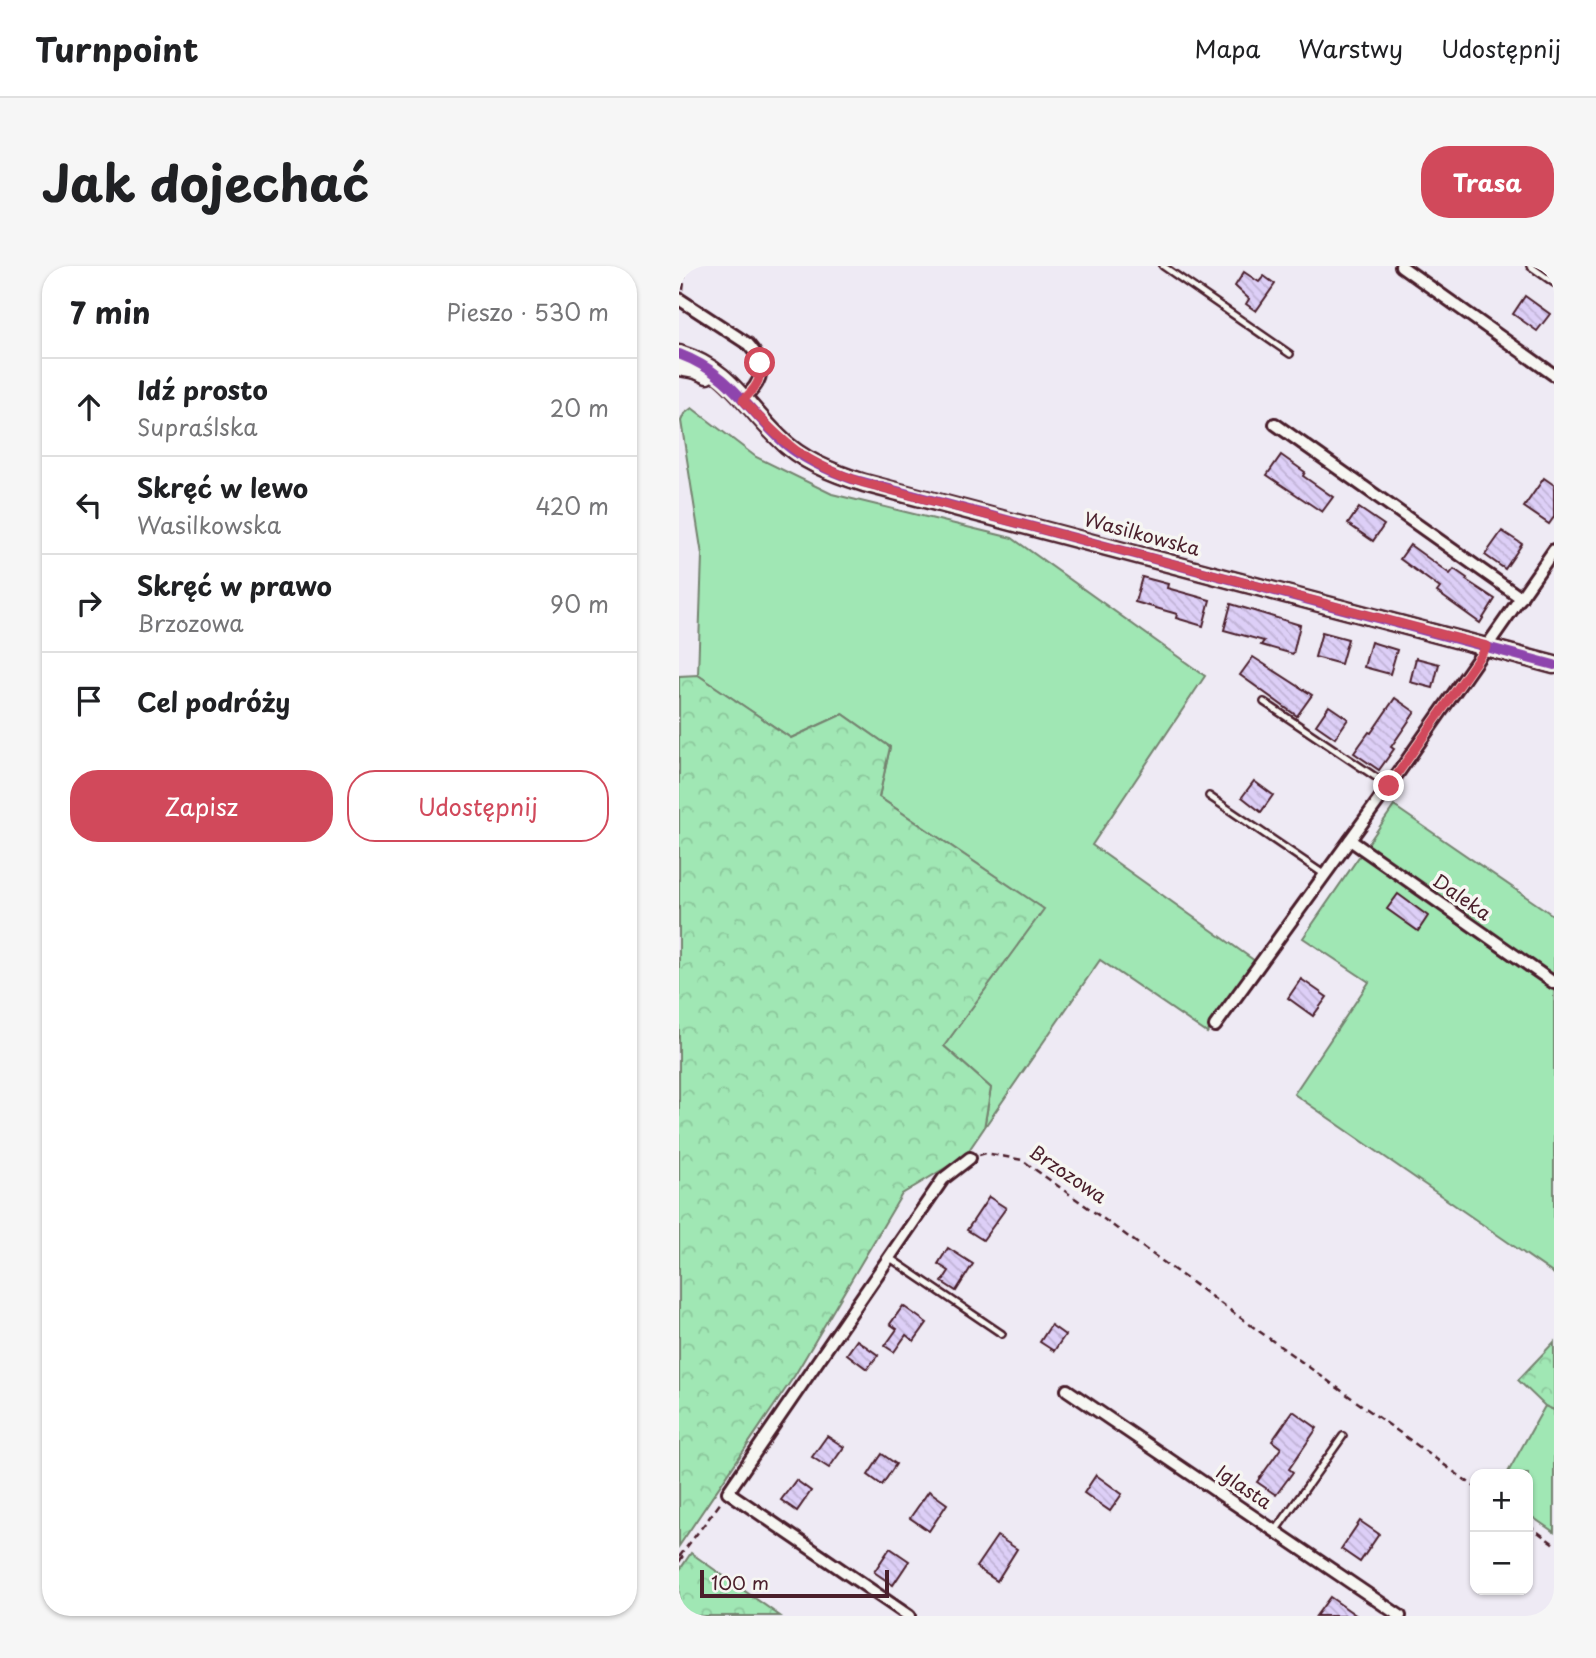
<!DOCTYPE html>
<html lang="pl">
<meta charset="utf-8">
<style>
:root{--surface:#fff;--page:#f6f6f6;--text:#202124;--muted:#757577;--line:#e0e0e0;--accent:#d1495b}
body{margin:0;font-family:"Playpen Sans",sans-serif;background:var(--page);color:var(--text)}
.controls{position:absolute;right:21px;bottom:21px;display:grid;overflow:hidden;border-radius:14px;box-shadow:0 2px 5px #0004}
.controls button{width:63px;height:63px;display:grid;place-items:center;padding:0;border:0;border-bottom:2px solid var(--line);background:var(--surface);color:var(--text);font:35px sans-serif}
.scale{position:absolute;left:21px;bottom:18px;width:189px;box-sizing:border-box;padding-left:7px;border:4px solid #4a1f2b;border-top:0;font-size:19px;line-height:24px;white-space:nowrap;color:#4a1f2b;-webkit-text-stroke:5px #f6f6f2;paint-order:stroke}
.stop{position:absolute;width:21px;height:21px;margin:-16px;border:5px solid #d1495b;border-radius:50%;background:#fff}
.stop.end{background:#d1495b;border-color:#fff;box-shadow:0 2px 7px #0008}
.list{margin:0;padding:0;list-style:none}
h2{display:flex;justify-content:space-between;align-items:center;height:91px;margin:0;padding:0 28px;font-size:30px}
h2 small{font-size:23px;font-weight:400;color:var(--muted)}
.list li{display:grid;grid-template-columns:46px 1fr auto;gap:21px;align-items:center;box-sizing:border-box;height:98px;padding:0 28px;border-top:2px solid var(--line)}
.list b{display:block;font-size:26px;white-space:nowrap}
.list p{margin:0;font-size:23px;white-space:nowrap;color:var(--muted)}
.list em{font-size:23px;font-style:normal;color:var(--muted)}
.actions{display:flex;gap:14px;padding:21px 28px}
.actions a{flex:1;padding:16px 0;border:2px solid var(--accent);border-radius:28px;text-align:center;font-size:24px;color:var(--accent)}
.actions .main{background:var(--accent);color:#fff}
.icon{flex:none;width:38px;height:38px;fill:none;stroke:currentColor;stroke-width:2;stroke-linecap:round;stroke-linejoin:round}
.map{position:relative;flex:none;width:875px;height:1350px;overflow:hidden;border-radius:28px}
header{display:flex;align-items:center;gap:42px;box-sizing:border-box;height:98px;padding:0 35px;background:var(--surface);border-bottom:2px solid var(--line)}
header strong{font-size:33px}
nav{display:flex;gap:38px;margin-inline-start:auto;font-size:24px}
.intro{display:flex;align-items:center;justify-content:space-between;box-sizing:border-box;height:168px;padding:0 42px}
h1{margin:0;font-size:49px}
.button{padding:18px 32px;border-radius:28px;background:var(--accent);color:#fff;font-size:24px;font-weight:700}
main{display:flex;gap:42px;padding:0 42px}
aside{flex:1;background:var(--surface);border-radius:28px;box-shadow:0 2px 5px #0004}
.map>svg:first-child{display:block}
.grass{fill:#a0e7b4;stroke:#758370;stroke-width:2}
.forest{fill:url(#forest-crowns);stroke:#758370;stroke-width:2}
.building{fill:url(#building-back-hatch);stroke:#4a1f2b;stroke-width:2}
.lines{fill:none;stroke-linecap:round;stroke-linejoin:round}
.lane-casing{stroke:#4a1f2b;stroke-width:10}
.street-casing{stroke:#4a1f2b;stroke-width:16}
.secondary-casing{stroke:#4a1f2b;stroke-width:21}
.path{stroke:#4a1f2b;stroke-width:2.5;stroke-dasharray:7 5;stroke-linecap:butt}
.lane{stroke:#f6f6f2;stroke-width:5}
.street{stroke:#f6f6f2;stroke-width:10}
.secondary{stroke:#f6f6f2;stroke-width:16}
.bus-1-casing{stroke:#f6f6f2;stroke-width:16}
.bus-1{stroke:#8e44ad;stroke-width:10}
.route{stroke:#d1495b;stroke-width:9}
.labels{text-anchor:middle;stroke-width:7;stroke-linejoin:round;paint-order:stroke}
.street-label{font-size:19px;fill:#4a1f2b;stroke:#f6f6f2}
</style>
<header>
<strong>Turnpoint</strong>
<nav><a>Mapa</a><a>Warstwy</a><a>Udostępnij</a></nav>
</header>
<div class="intro"><h1>Jak dojechać</h1><a class="button">Trasa</a></div>
<main>
<aside>
<h2>7 min<small>Pieszo · 530 m</small></h2>
<ul class="list">
<li><svg class="icon" aria-label="ahead" viewBox="0 0 24 24"><path d="M12 20V5M6 11l6-6 6 6"/></svg><div><b>Idź prosto</b><p>Supraślska</p></div><em>20 m</em></li>
<li><svg class="icon" aria-label="left" viewBox="0 0 24 24"><path d="M17 20v-9H6M10 6l-5 5 5 5"/></svg><div><b>Skręć w lewo</b><p>Wasilkowska</p></div><em>420 m</em></li>
<li><svg class="icon" aria-label="right" viewBox="0 0 24 24"><path d="M7 20v-9h11M14 6l5 5-5 5"/></svg><div><b>Skręć w prawo</b><p>Brzozowa</p></div><em>90 m</em></li>
<li><svg class="icon" aria-label="arrive" viewBox="0 0 24 24"><path d="M6 21V4h12l-3 4 3 4H6"/></svg><div><b>Cel podróży</b></div></li>
</ul>
<div class="actions"><a class="main">Zapisz</a><a>Udostępnij</a></div>
</aside>
<div class="map">
<svg width="875" height="1350" viewBox="0 0 875 1350">
<defs>
<pattern id="forest-crowns" width="20" height="18" patternUnits="userSpaceOnUse" patternTransform="scale(1.75)"><rect width="20" height="18" fill="#a0e7b4"/><path d="M2 6a3 3 0 1 1 6 0M12 15a3 3 0 1 1 6 0" fill="none" stroke="#8bc69b"/></pattern>
<pattern id="building-back-hatch" width="6" height="6" patternUnits="userSpaceOnUse" patternTransform="scale(1.75)"><rect width="6" height="6" fill="#ddcff7"/><path d="M-1 5l2 2M0 0l6 6M5-1l2 2" fill="none" stroke="#bfb1d4"/></pattern>
</defs>
<rect width="100%" height="100%" fill="#eeeaf4"/>
<filter id="ink" filterUnits="userSpaceOnUse"><feTurbulence type="fractalNoise" baseFrequency=".0143" numOctaves="2"/><feDisplacementMap in="SourceGraphic" scale="14" xChannelSelector="R" yChannelSelector="G"/><feConvolveMatrix kernelMatrix="1 2 1 2 8 2 1 2 1" color-interpolation-filters="sRGB"/></filter>
<g filter="url(#ink)">
<g class="grass">
<polygon points="13,142 77,191 153,228 333,272 526,410 413,579 576,695 528,767 421,694 305,862 312,822 265,780 364,643 200,531 211,481 164,448 112,472 19,409 23,289 2,155 5,148"/>
<polygon points="715,540 875,650 875,1008 615,828 690,716 624,672"/>
<polygon points="866,1140 875,1144 875,1266 849,1248 849,1208 828,1208"/>
</g>
<g class="forest">
<polygon points="19,409 112,472 164,448 211,481 200,531 365,643 265,780 312,822 305,862 286,890 223,928 116,1109 0,1280 0,410"/>
<polygon points="875,1076 875,1144 866,1140 839,1114"/>
<polygon points="12,1287 101,1350 0,1350 0,1305"/>
</g>
<g class="building">
<polygon points="565,6 580,16 585,10 596,18 577,45 567,38 570,33 556,20"/>
<polygon points="846,30 871,48 858,65 834,48"/>
<polygon points="602,189 626,206 624,210 654,231 643,246 588,209"/>
<polygon points="865,212 875,219 875,251 870,258 845,241"/>
<polygon points="680,242 705,259 694,275 669,258"/>
<polygon points="823,265 843,278 826,303 806,289"/>
<polygon points="731,279 771,308 775,303 788,312 787,314 816,333 801,357 758,326 761,322 721,293"/>
<polygon points="463,311 489,318 488,322 531,334 524,360 497,352 498,348 456,336"/>
<polygon points="552,338 621,359 614,388 582,379 585,375 545,364"/>
<polygon points="643,366 669,373 662,398 636,391"/>
<polygon points="692,376 718,384 711,408 685,401"/>
<polygon points="574,391 633,429 618,450 561,409"/>
<polygon points="737,392 760,398 754,422 731,416"/>
<polygon points="716,432 736,446 712,481 715,483 700,504 675,487 690,466 692,467"/>
<polygon points="650,440 669,453 656,472 637,459"/>
<polygon points="575,515 594,529 582,546 563,531"/>
<polygon points="719,628 749,650 739,665 708,643"/>
<polygon points="622,713 648,731 634,750 609,732"/>
<polygon points="310,931 327,942 304,974 288,964"/>
<polygon points="269,982 294,998 277,1025 263,1016 270,1005 259,998"/>
<polygon points="224,1040 248,1057 235,1075 227,1069 215,1086 206,1080 218,1063 211,1058"/>
<polygon points="372,1059 386,1069 375,1085 361,1076"/>
<polygon points="178,1074 199,1089 188,1103 168,1088"/>
<polygon points="614,1145 638,1162 610,1203 614,1206 597,1229 578,1216 602,1182 593,1175"/>
<polygon points="148,1170 165,1181 150,1202 133,1191"/>
<polygon points="203,1188 217,1198 203,1219 189,1209"/>
<polygon points="417,1209 443,1228 431,1245 405,1227"/>
<polygon points="117,1214 132,1225 118,1245 102,1234"/>
<polygon points="250,1225 268,1238 250,1265 231,1252"/>
<polygon points="681,1255 700,1268 681,1296 662,1283"/>
<polygon points="318,1270 338,1283 318,1315 297,1301"/>
<polygon points="211,1282 230,1295 214,1319 195,1306"/>
<polygon points="651,1331 678,1350 637,1350"/>
</g>
<g class="lines">
<defs>
<g id="lane">
<polyline points="484,0 611,88"/>
<polyline points="851,0 875,17"/>
<polyline points="585,436 710,520"/>
<polyline points="530,530 646,609"/>
<polyline points="211,992 323,1068"/>
<polyline points="597,1264 664,1170"/>
</g>
<g id="street">
<polyline points="722,0 875,109"/>
<path d="M0,33l69,45c19,21 16,37 -5,55"/>
<polyline points="596,158 842,332"/>
<polyline points="671,574 875,717"/>
<polyline points="536,760 710,520 875,284"/>
<polyline points="388,1124 721,1350"/>
<polyline points="230,1350 49,1226 264,913 291,892"/>
</g>
<g id="secondary">
<path d="M0,88c51,16 63,48 99,83 23,24 55,36 86,46l690,182"/>
<polyline points="0,101 17,104 28,109"/>
</g>
</defs>
<use href="#lane" class="lane-casing"/>
<use href="#street" class="street-casing"/>
<use href="#secondary" class="secondary-casing"/>
<g class="path">
<polyline points="4,24 7,0"/>
<polyline points="300,889 307,887 343,894 796,1221"/>
<polyline points="849,1259 875,1278"/>
<polyline points="0,1291 43,1235"/>
<polyline points="0,1296 6,1287"/>
</g>
<use href="#lane" class="lane"/>
<use href="#street" class="street"/>
<use href="#secondary" class="secondary"/>
<defs>
<path id="bus-1" d="M0,88c53,20 67,55 106,90 20,17 44,27 67,35l702,186"/>
</defs>
<use href="#bus-1" class="bus-1-casing"/>
<use href="#bus-1" class="bus-1"/>
</g>
</g>
<g class="lines" filter="url(#ink)">
<path class="route" d="M81,97c2,17 -5,26 -17,37 42,45 61,63 121,83l623,163 -98,140"/>
</g>
<g class="labels">
<g class="street-label">
<text transform="translate(463 268) rotate(15)" y="7">Wasilkowska</text>
<text transform="translate(783 631) rotate(35)" y="7">Daleka</text>
<text transform="translate(389 908) rotate(34)" y="7">Brzozowa</text>
<text transform="translate(565 1221) rotate(34)" y="7">Iglasta</text>
</g>
</g>
</svg>
<div class="controls">
<button>+</button>
<button>−</button>
</div>
<div class="scale">100 m</div>
<div class="stop" style="left:81px;top:97px"></div>
<div class="stop end" style="left:710px;top:520px"></div>
</div>
</main>
